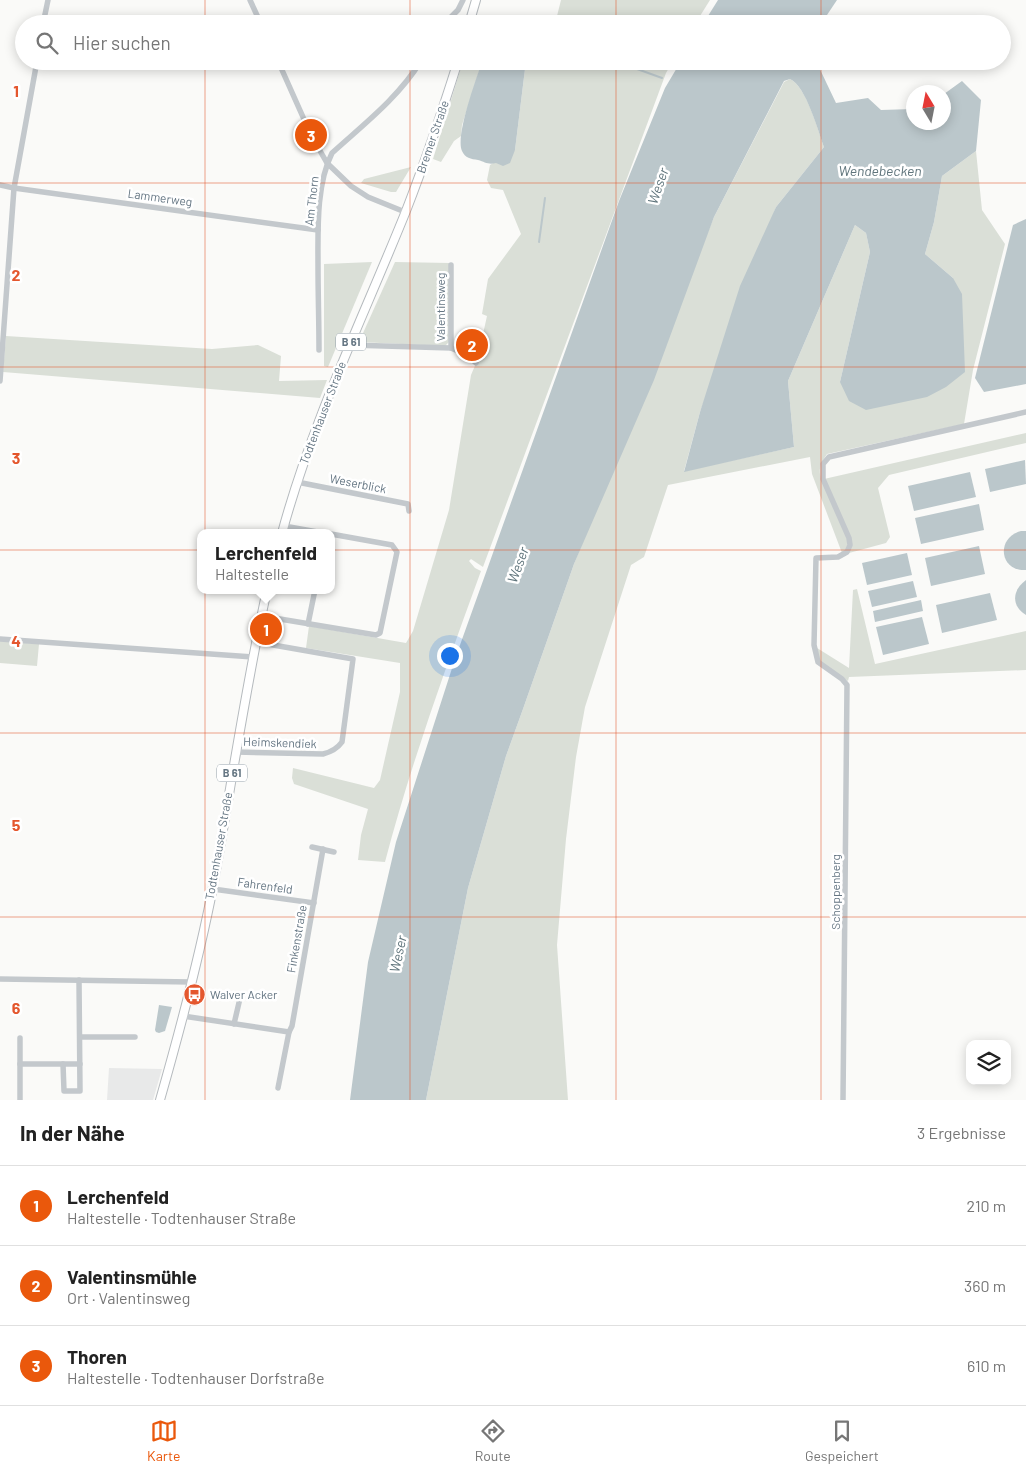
<!DOCTYPE html>
<html lang="de">
<meta charset="utf-8">
<style>
:root{--surface:#fff;--page:#f2f2f2;--text:#222;--muted:#767676;--line:#e0e0e0;--accent:#ea580c}
body{margin:0;font-family:Barlow,sans-serif;background:var(--page);color:var(--text)}
.controls{position:absolute;right:15px;bottom:15px;display:grid;overflow:hidden;border-radius:10px;box-shadow:0 2px 12px #0003}
.controls button{width:45px;height:45px;display:grid;place-items:center;padding:0;border:0;border-bottom:1px solid var(--line);background:var(--surface);color:var(--text);font:25px sans-serif}
.compass{position:absolute;left:906px;top:85px;width:45px;height:45px;border-radius:50%;background:var(--surface);box-shadow:0 2px 12px #0003;rotate:350deg}
.you{position:absolute;left:449px;top:655px;width:18px;height:18px;margin:-12px;border:4px solid #fff;border-radius:50%;background:#1a73e8;box-shadow:0 0 0 8px #1a73e833}
.badge{display:grid;place-items:center;width:32px;height:32px;border-radius:50%;background:var(--accent);color:#fff;font-size:16px;font-weight:700}
.pin{position:absolute;translate:-50% -50%;border:2px solid #fff;box-shadow:0 1px 5px #0006}
.popup{position:absolute;left:197px;top:529px;width:138px;height:65px;box-sizing:border-box;display:grid;place-content:center;border-radius:10px;background:var(--surface);filter:drop-shadow(0 1px 4px #0005);font-size:16px;white-space:nowrap;color:var(--muted)}
.popup b{font-size:19px;color:var(--text)}
.popup::after{content:'';position:absolute;left:50%;top:100%;margin-left:-10px;border:10px solid transparent;border-top-color:var(--surface)}
.list{margin:0;padding:0;list-style:none}
h2{display:flex;justify-content:space-between;align-items:center;height:65px;margin:0;padding:0 20px;font-size:21px}
h2 small{font-size:16px;font-weight:400;color:var(--muted)}
.list li{display:grid;grid-template-columns:32px 1fr auto;gap:15px;align-items:center;box-sizing:border-box;height:80px;padding:0 20px;border-top:1px solid var(--line)}
.list b{display:block;font-size:19px;white-space:nowrap}
.list p{margin:0;font-size:16px;white-space:nowrap;color:var(--muted)}
.list em{font-size:16px;font-style:normal;color:var(--muted)}
.icon{flex:none;width:28px;height:28px;fill:none;stroke:currentColor;stroke-width:2;stroke-linecap:round;stroke-linejoin:round}
.map{position:relative;flex:none;width:1026px;height:1100px;overflow:hidden}
.search{position:absolute;background:var(--surface);box-shadow:0 2px 12px #0003;left:15px;right:15px;top:15px;height:55px;display:flex;align-items:center;gap:12px;box-sizing:border-box;padding:0 18px;border-radius:28px;color:var(--muted);font-size:19px}
.sheet{height:305px;background:var(--surface)}
nav{display:flex;justify-content:space-around;align-items:center;box-sizing:border-box;height:70px;border-top:1px solid var(--line);background:var(--surface);font-size:14px;color:var(--muted)}
nav a{display:grid;justify-items:center;gap:2px}
nav .on{color:var(--accent)}
.map>svg:first-child{display:block}
.built{fill:#e8e9e9}
.green{fill:#dadfd7}
.water{fill:#bbc7cb}
.lines{fill:none;stroke-linecap:round;stroke-linejoin:round}
.stream{stroke:#bbc7cb;stroke-width:2}
.major-casing{stroke:#b5babe;stroke-width:10}
.minor{stroke:#c3c8cc;stroke-width:5.5}
.major{stroke:#fff;stroke-width:8}
.grid{fill:none;stroke:#e4572e;stroke-width:1;stroke-opacity:0.55}
.labels{text-anchor:middle;stroke-width:5;stroke-linejoin:round;paint-order:stroke}
.shield{fill:#fff;stroke:#939fa8;stroke-width:1}
.shield-label{font-size:11px;font-weight:bold;fill:#657683}
.street-label{font-size:12px;fill:#657683;stroke:#fff}
.poi-label{font-size:12px;fill:#657683;stroke:#fff;text-anchor:start}
.water-label{font-size:14px;font-style:italic;fill:#60757c;stroke:#fff}
.grid-label{font-size:16px;text-anchor:middle;font-weight:bold;fill:#e4572e;stroke:#fff;stroke-width:5;stroke-linejoin:round;paint-order:stroke}
</style>
<div class="map">
<svg width="1026" height="1100" viewBox="0 0 1026 1100">
<rect width="100%" height="100%" fill="#fafaf8"/>
<polygon class="built" points="109,1068 162,1069 153,1100 107,1100"/>
<g class="green">
<polygon points="561,0 710,0 695,24 555,24"/>
<polygon points="463,61 484,61 482,62 462,125 461,136 454,141 441,162 433,159"/>
<path d="M526,61h147l-7,12 -183,494 -12,-8 -2,2 6,7 6,3c-35,96 -70,192 -96,291l-27,-2 3,-25 7,-26 -74,-25 -2,-6 1,-10 81,20 6,-8 20,-88v-29l-94,-15 3,-22 97,17 7,-12 36,-121 22,-135 6,-14 10,-45 -5,-2 6,-35 33,-45 -18,-44 -12,-2 -4,-8 3,-15 25,-15z"/>
<path d="M790,79c16,7 28,51 34,68l-48,60 -76,205 -16,59 110,-24 -6,-66 67,-156 11,8 4,19 -30,130 113,-104 -28,-24 9,-32 8,-46 34,-25 6,59 23,34 -32,126 -9,54 -137,30c-6,9 -9,14 -6,25l26,58c1,7 1,12 -5,16l-30,-79 -2,-17 -142,28 -24,72 -13,8 -46,142 -9,50 -10,82 -9,106 11,155h-142l42,-212 38,-132 17,-47 51,-145 140,-347 70,-135z"/>
<polygon points="411,167 396,192 391,192 361,183 364,179"/>
<polygon points="372,262 328,367 324,366 324,264"/>
<polygon points="395,262 450,263 450,341 445,346 359,342"/>
<polygon points="6,336 212,349 258,345 281,356 279,381 327,380 320,398 3,372"/>
<polygon points="1026,433 1026,443 889,475 878,488 890,537 886,543 849,553 851,545 824,479"/>
<polygon points="857,589 875,664 1026,631 1026,670 849,677 848,681 819,661 817,648 849,668 853,590"/>
<polygon points="0,641 39,644 37,666 0,663"/>
</g>
<g class="water">
<polygon points="718,0 837,0 821,24 703,24"/>
<path d="M484,61h42l-11,89 -5,13 -7,3 -7,-3c-8,2 -11,-1 -18,-3 -7,-1 -13,-2 -16,-9 -7,-14 14,-72 20,-89z"/>
<path d="M681,61h135l20,42 32,-5 13,12 32,-1 1,13h30v-28l18,-13 19,19 -5,51 -34,25 -8,46 -9,32 28,24 9,16 3,78 -19,15 -19,10 -61,13 -17,-9 -9,-19 30,-130 -4,-19 -11,-8 -67,156 6,66 -110,25 16,-60 40,-126 36,-79 48,-60c-6,-16 -18,-61 -34,-68l-6,2 -70,136 -60,163 -80,184 -51,145 -17,47 -38,132 -42,212h-76l18,-138 28,-120 59,-183 164,-458 46,-113z"/>
<polygon points="1026,219 1026,384 984,392 975,378 1013,225"/>
<polygon points="1025,460 1026,484 990,492 985,469"/>
<polygon points="970,472 976,497 914,511 908,486"/>
<polygon points="979,504 984,530 921,544 915,518"/>
<path d="M1021,531h5v39c-26,2 -31,-32 -5,-39z"/>
<polygon points="979,546 985,574 931,586 925,558"/>
<polygon points="907,553 912,575 867,585 862,563"/>
<path d="M1026,580v35c-15,-9 -14,-25 0,-35z"/>
<polygon points="913,581 917,597 872,607 868,591"/>
<polygon points="990,593 997,620 942,633 936,605"/>
<polygon points="921,600 923,611 875,622 873,611"/>
<polygon points="922,617 929,644 883,655 876,627"/>
<polygon points="159,1005 172,1007 165,1031 159,1033 156,1032 155,1030"/>
</g>
<g class="lines">
<g class="stream">
<polyline points="615,61 662,78"/>
<polyline points="539,242 545,198"/>
</g>
<defs>
<g id="major">
<polyline points="469,24 476,0"/>
<path d="M282,533c30,-111 81,-215 124,-322 19,-49 36,-99 52,-150"/>
<path d="M160,1100c20,-70 39,-141 53,-213 18,-99 32,-198 54,-297"/>
</g>
</defs>
<use href="#major" class="major-casing"/>
<g class="minor">
<polyline points="250,0 261,24"/>
<polyline points="43,24 48,0"/>
<polyline points="444,24 458,10 463,0"/>
<polyline points="278,61 311,135 327,163 351,186 368,197 405,212"/>
<polyline points="0,185 14,188 318,230"/>
<polyline points="451,265 451,348"/>
<polyline points="350,345 451,348 467,355 476,363"/>
<path d="M319,350c0,-28 -1,-56 -1,-84 0,-36 -2,-81 14,-113 32,-29 66,-55 89,-92"/>
<polyline points="0,381 14,188 37,61"/>
<polyline points="297,482 408,504 409,511"/>
<polyline points="284,526 323,533"/>
<polyline points="262,616 376,635 380,633 397,552 392,545 331,534"/>
<polyline points="308,624 315,590"/>
<polyline points="0,639 253,657"/>
<path d="M236,752l87,2c8,-2 14,-5 19,-12l11,-83 -97,-17"/>
<polyline points="312,847 334,852"/>
<polyline points="213,889 314,903"/>
<polyline points="0,979 191,982"/>
<polyline points="183,1016 289,1032"/>
<polyline points="234,1024 241,994"/>
<polyline points="80,1037 135,1037"/>
<polyline points="20,1064 80,1064"/>
<polyline points="63,1064 64,1091 80,1091 79,980"/>
<polyline points="278,1088 289,1032 292,1026 323,849"/>
<polyline points="20,1100 20,1038"/>
<polyline points="843,1100 847,685 842,679 818,662 814,645 816,558 838,557 847,552 850,545 849,538 823,479 823,464 829,457 1026,412"/>
</g>
<use href="#major" class="major"/>
</g>
<path class="grid" d="M205,0v24M410,0v24M616,0v24M821,0v24M205,61v1039M410,61v1039M616,61v1039M821,61v1039M0,183h1026M0,367h1026M0,550h1026M0,733h1026M0,917h1026"/>
<defs>
<symbol id="bus-disc" viewBox="-11 -11 22 22"><circle r="9.5" fill="#e4572e" stroke="#fff"/><path d="M-5-6H5V4H4V6H2V4H-2V6H-4V4H-5ZM-3.5-4V0h7V-4ZM-3.5 1.2v1.5H-2V1.2ZM2 1.2v1.5H3.5V1.2Z" fill="#fff"/></symbol>
</defs>
<g fill-rule="evenodd">
<use href="#bus-disc" x="182" y="982" width="25" height="25"/>
</g>
<g class="labels">
<g class="shield">
<rect x="336" y="333.5" width="30" height="17" rx="4"/>
<rect x="217" y="764.5" width="30" height="17" rx="4"/>
</g>
<g class="shield-label">
<text x="351" y="346">B 61</text>
<text x="232" y="777">B 61</text>
</g>
<g class="street-label">
<text transform="translate(433 137) rotate(-71)" y="4">Bremer Straße</text>
<text transform="translate(160 198) rotate(8)" y="4">Lammerweg</text>
<text transform="translate(312 201) rotate(-84)" y="4">Am Thorn</text>
<text transform="translate(441 307) rotate(-90)" y="4">Valentinsweg</text>
<text transform="translate(323 413) rotate(-69)" y="4">Todtenhauser Straße</text>
<text transform="translate(358 484) rotate(11)" y="4">Weserblick</text>
<text transform="translate(280 743) rotate(2)" y="4">Heimskendiek</text>
<text transform="translate(219 846) rotate(-80)" y="4">Todtenhauser Straße</text>
<text transform="translate(265 886) rotate(8)" y="4">Fahrenfeld</text>
<text transform="translate(836 892) rotate(-90)" y="4">Schoppenberg</text>
<text transform="translate(297 939) rotate(-80)" y="4">Finkenstraße</text>
</g>
<g class="poi-label">
<text x="210" y="999">Walver Acker</text>
</g>
<g class="water-label">
<text x="880" y="176">Wendebecken</text>
<text transform="translate(658 186) rotate(-71)" y="5">Weser</text>
<text transform="translate(518 565) rotate(-70)" y="5">Weser</text>
<text transform="translate(398 954) rotate(-78)" y="5">Weser</text>
</g>
</g>
<g class="grid-label">
<text x="16" y="97">1</text>
<text x="16" y="281">2</text>
<text x="16" y="464">3</text>
<text x="16" y="647">4</text>
<text x="16" y="831">5</text>
<text x="16" y="1014">6</text>
</g>
</svg>
<div class="controls">
<button><svg class="icon" aria-label="layers" viewBox="0 0 24 24"><path d="M12 4l9 5-9 5-9-5zM3 14l9 5 9-5"/></svg></button>
</div>
<svg class="compass" viewBox="-18 -18 36 36"><path d="M0-13l5 13h-10z" fill="#e53935"/><path d="M0 13l5-13h-10z" fill="#767676"/></svg>
<div class="you"></div>
<div class="pin badge" style="left:266px;top:629px">1</div>
<div class="popup"><b>Lerchenfeld</b>Haltestelle</div>
<div class="pin badge" style="left:472px;top:345px">2</div>
<div class="pin badge" style="left:311px;top:135px">3</div>
<div class="search"><svg class="icon" aria-label="search" viewBox="0 0 24 24"><circle cx="10" cy="10" r="6"/><path d="M15 15l6 6"/></svg>Hier suchen</div>
</div>
<section class="sheet">
<h2>In der Nähe<small>3 Ergebnisse</small></h2>
<ul class="list">
<li><span class="badge">1</span><div><b>Lerchenfeld</b><p>Haltestelle · Todtenhauser Straße</p></div><em>210 m</em></li>
<li><span class="badge">2</span><div><b>Valentinsmühle</b><p>Ort · Valentinsweg</p></div><em>360 m</em></li>
<li><span class="badge">3</span><div><b>Thoren</b><p>Haltestelle · Todtenhauser Dorfstraße</p></div><em>610 m</em></li>
</ul>
</section>
<nav>
<a class="on"><svg class="icon" aria-label="map" viewBox="0 0 24 24"><path d="M3 6l6-2 6 2 6-2v14l-6 2-6-2-6 2zM9 4v14M15 6v14"/></svg>Karte</a>
<a><svg class="icon" aria-label="directions" viewBox="0 0 24 24"><path d="M12 3l9 9-9 9-9-9zM9 14v-3h6M13 9l2 2-2 2"/></svg>Route</a>
<a><svg class="icon" aria-label="saved" viewBox="0 0 24 24"><path d="M7 4h10v16l-5-4-5 4z"/></svg>Gespeichert</a>
</nav>
